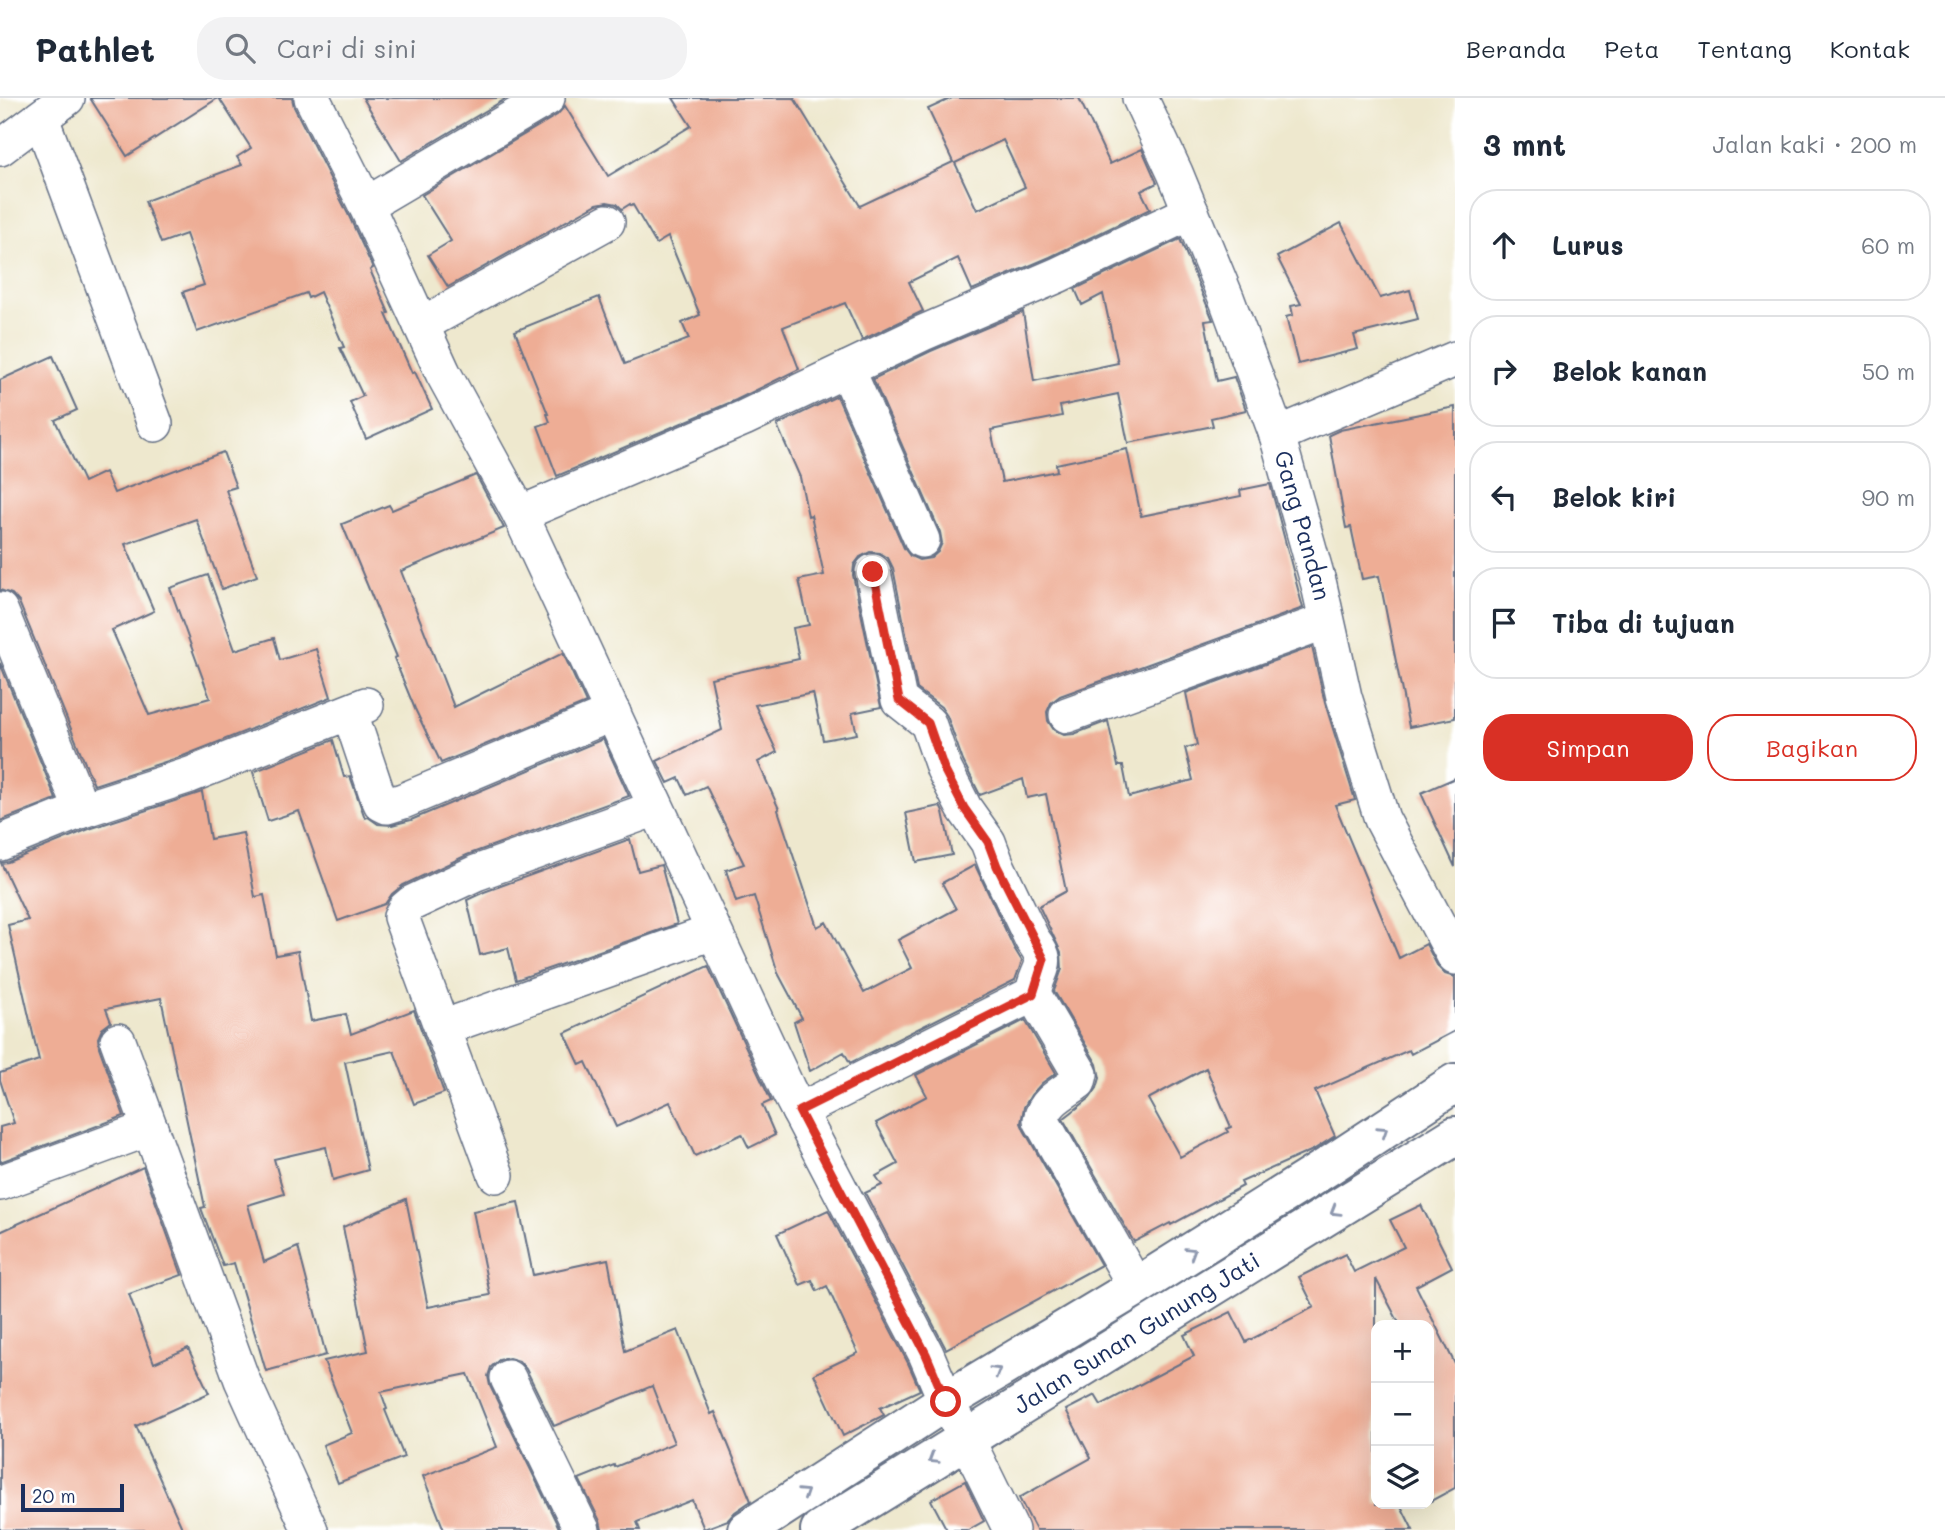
<!DOCTYPE html>
<html lang="id">
<meta charset="utf-8">
<style>
:root{--surface:#fff;--page:#f2f2f3;--text:#1f2937;--muted:#747a83;--line:#e0e1e3;--accent:#d93025}
body{margin:0;font-family:Mali,sans-serif;background:var(--page);color:var(--text)}
.controls{position:absolute;right:21px;bottom:21px;display:grid;overflow:hidden;border-radius:14px;box-shadow:0 7px 28px #0002}
.controls button{width:63px;height:63px;display:grid;place-items:center;padding:0;border:0;border-bottom:2px solid var(--line);background:var(--surface);color:var(--text);font:35px sans-serif}
.scale{position:absolute;left:21px;bottom:18px;width:103px;box-sizing:border-box;padding-left:7px;border:4px solid #1b2f5e;border-top:0;font-size:19px;line-height:24px;white-space:nowrap;color:#1b2f5e;-webkit-text-stroke:5px #fff;paint-order:stroke}
.stop{position:absolute;width:21px;height:21px;margin:-16px;border:5px solid #d93025;border-radius:50%;background:#fff}
.stop.end{background:#d93025;border-color:#fff;box-shadow:0 2px 7px #0008}
.list{margin:0;padding:0;list-style:none}
h2{display:flex;justify-content:space-between;align-items:center;height:91px;margin:0;padding:0 28px;font-size:30px}
h2 small{font-size:23px;font-weight:400;color:var(--muted)}
.list li{display:grid;grid-template-columns:46px 1fr auto;gap:21px;align-items:center;box-sizing:border-box;height:112px;margin:0 14px 14px;padding:0 14px;border:2px solid var(--line);border-radius:28px}
.list b{display:block;font-size:26px;white-space:nowrap}
.list em{font-size:23px;font-style:normal;color:var(--muted)}
.actions{display:flex;gap:14px;padding:21px 28px}
.actions a{flex:1;padding:16px 0;border:2px solid var(--accent);border-radius:28px;text-align:center;font-size:24px;color:var(--accent)}
.actions .main{background:var(--accent);color:#fff}
.icon{flex:none;width:38px;height:38px;fill:none;stroke:currentColor;stroke-width:2;stroke-linecap:round;stroke-linejoin:round}
.map{position:relative;flex:none;width:1455px;height:1432px;overflow:hidden}
header{display:flex;align-items:center;gap:42px;box-sizing:border-box;height:98px;padding:0 35px;background:var(--surface);border-bottom:2px solid var(--line)}
header strong{font-size:33px}
nav{display:flex;gap:38px;margin-inline-start:auto;font-size:24px}
.search{width:490px;height:63px;background:var(--page);display:flex;align-items:center;gap:18px;box-sizing:border-box;padding:0 24px;border-radius:28px;color:var(--muted);font-size:26px}
main{display:flex}
aside{flex:1;background:var(--surface)}
.map>svg:first-child{display:block}
.building{fill:#eead95;fill-rule:evenodd}
.lines{fill:none;stroke-linecap:round;stroke-linejoin:round}
.street-casing{stroke:#657085;stroke-width:38}
.highway-casing{stroke:#657085;stroke-width:42}
.street{stroke:#fff;stroke-width:35}
.highway{stroke:#fff;stroke-width:38}
.oneway{stroke:#8d97ae}
.route{stroke:#d93025;stroke-width:9}
.labels{text-anchor:middle;stroke-width:5;stroke-linejoin:round;paint-order:stroke}
.street-label{font-size:24px;fill:#1b2f5e;stroke:#fff}
</style>
<header>
<strong>Pathlet</strong>
<div class="search"><svg class="icon" aria-label="search" viewBox="0 0 24 24"><circle cx="10" cy="10" r="6"/><path d="M15 15l6 6"/></svg>Cari di sini</div>
<nav><a>Beranda</a><a>Peta</a><a>Tentang</a><a>Kontak</a></nav>
</header>
<main>
<div class="map">
<svg width="1455" height="1432" viewBox="0 0 1455 1432">
<rect width="100%" height="100%" fill="#fff"/>
<filter id="ink" filterUnits="userSpaceOnUse"><feTurbulence type="fractalNoise" baseFrequency=".0143" numOctaves="2"/><feDisplacementMap in="SourceGraphic" scale="14" xChannelSelector="R" yChannelSelector="G"/><feConvolveMatrix kernelMatrix="1 2 1 2 8 2 1 2 1" color-interpolation-filters="sRGB"/></filter>
<filter id="wash" filterUnits="userSpaceOnUse"><feTurbulence type="fractalNoise" baseFrequency=".00686" numOctaves="4" result="noise"/><feDisplacementMap in="SourceGraphic" scale="28" xChannelSelector="R" yChannelSelector="G"/><feGaussianBlur stdDeviation="1.57" result="paint"/><feColorMatrix in="noise" values="0 0 0 0 0 0 0 0 0 0 0 0 0 0 0 0 0 1.4 0 .05"/><feComposite in="paint" operator="in"/></filter>
<g filter="url(#wash)">
<rect width="100%" height="100%" fill="#eee8ce"/>
<g id="blocks">
<g class="building">
<polygon points="90,0 218,0 127,58"/>
<polygon points="219,0 292,0 294,9 348,116 373,170 370,172 389,215 386,216 412,275 415,274 432,311 366,341 350,304 363,298 340,250 344,249 320,194 308,200 306,195 197,234 183,194 204,187 186,136 161,145 145,103 242,67 237,59 251,50"/>
<polygon points="363,0 507,0 401,63"/>
<path d="M673,0h121l66,108 93,-44 -25,-53 24,-11h127l31,66 32,-15 15,34 -16,8 9,18 -100,48 -78,33 -14,-32 -49,24 14,29 -61,29 -17,-37 -62,24 16,42 -63,31 -179,76 -19,-50 12,-4 -3,-8h1l-33,-83 84,-34 26,67 64,-25 -7,-16 18,-8 -32,-78 -12,7 -23,-39 -2,1 -1,-2 -8,5 -5,-5 -10,-2 -10,2 -149,83 -20,-32 23,-14 -29,-46 135,-80 8,-9 43,70 83,-50zM1003,42l22,47 -48,23 -22,-47z"/>
<polygon points="1341,125 1380,200 1410,192 1418,221 1354,237 1358,251 1298,266 1286,219 1293,217 1291,208 1301,206 1277,159"/>
<path d="M1180,141l33,81 -8,1 12,60 17,-4 12,33 -35,8 2,8 -85,17 -10,-49 -58,12 2,10 -71,14 11,52 55,-11 -1,-7 71,-15 14,67 100,-20 -1,-6 30,-6 33,124 -243,88 -9,7 -4,9 1,9 6,9 10,5 10,-1 34,-13 10,45h5l6,31 64,-17 -8,-32 12,-3 -11,-52 126,-46 13,56 30,97 -20,5 64,153 27,-14 12,23 7,7 10,3v54l-44,23 -2,-4 -94,41 20,45 -22,14 -72,32 2,4 -37,20 -35,19 -1,-2 -36,19 -71,-123 27,-21 7,-10 3,-10 -3,-14 -43,-73 8,-22 -1,-17 -22,-46 27,-15 -20,-97 -19,4 -4,-19 -43,16 -17,-34 -16,-45 -6,-9 -24,-18 -24,-121 -5,-10 -8,-5 -10,-1 -10,5 -6,8 -1,10 28,132 -29,6 5,21 -34,6 -10,-47 -58,12 22,47 -19,10 21,47 -1,1 39,117 9,-5 38,71 48,-25 -14,-28 58,-31 -14,-26 33,-18 39,83 8,13 -7,19 -165,83 -6,-11 -34,19 -16,-49 8,-4 -24,-45 -24,-77 -18,6 -10,-32 18,-6 -38,-78 -19,9 -8,-17 -11,5 -11,-22 65,-31 -11,-52 88,-19 -6,-31 16,-3 -10,-45 25,-5 -13,-60 -3,1 -8,-39 -23,-52 60,-29 67,152 6,8 9,4 12,-2 7,-6 4,-9 -2,-11 -67,-153 58,-28 92,-39 11,69 84,-18 -15,-69 -21,11 -7,-16zM1206,970l25,59 -5,2 2,3 -48,25 -32,-58z"/>
<polygon points="53,258 77,312 55,322 84,384 105,374 114,395 223,354 236,389 226,392 257,478 222,491 196,421 125,446 154,513 112,532 149,617 210,600 170,490 208,477 235,552 274,540 280,562 316,551 331,599 183,658 94,687 19,504 12,496 0,492 0,282"/>
<polygon points="1455,309 1455,620 1409,629 1379,478 1362,481 1351,429 1346,430 1329,337 1340,332"/>
<polygon points="476,377 504,430 401,473 454,609 563,555 586,605 441,665 415,611 394,560 397,559 342,426 389,407 392,412"/>
<polygon points="0,565 56,701 0,723"/>
<polygon points="603,641 629,698 467,757 403,787 392,796 385,806 338,823 299,713 268,723 253,674 333,642 344,679 350,678 365,720 368,719 378,726 392,727 411,722"/>
<polygon points="1455,680 1455,769 1421,695"/>
<polygon points="202,694 210,741 243,735 255,799 264,797 276,857 298,853 311,923 346,916 351,936 414,912 444,995 414,1006 394,953 345,964 368,1072 333,1082 326,1049 274,1061 284,1096 248,1107 264,1164 298,1149 326,1257 266,1273 234,1165 223,1168 201,1110 205,1109 161,900 106,911 111,924 102,931 98,940 99,949 124,1018 0,1064 0,1029 14,1025 0,982 0,975 39,962 8,827 28,822 1,765 8,764 89,731"/>
<polygon points="940,708 943,714 952,757 916,764 906,715"/>
<polygon points="630,741 638,773 661,767 677,826 516,882 508,850 480,857 467,802 484,794"/>
<polygon points="708,868 771,1003 762,1007 775,1037 749,1050 742,1036 695,1058 670,1004 616,1029 586,964 580,967 565,935"/>
<polygon points="1025,922 1056,975 1042,985 1031,997 1024,1009 1021,1025 1024,1032 1101,1167 946,1251 865,1095 882,1087 876,1078 898,1066 876,1025 927,998 916,977"/>
<polygon points="143,1069 182,1177 129,1196 154,1265 188,1250 209,1295 136,1328 183,1432 0,1432 0,1134"/>
<polygon points="406,1101 428,1209 490,1197 473,1113 518,1104 533,1177 608,1161 625,1253 678,1232 711,1316 715,1314 751,1403 735,1414 728,1422 704,1431 692,1402 637,1424 640,1432 602,1432 600,1423 579,1381 614,1367 615,1369 674,1345 652,1288 554,1328 526,1271 519,1263 509,1260 499,1262 491,1269 488,1278 490,1288 560,1432 444,1432 423,1378 497,1349 468,1276 381,1294 387,1311 385,1312 404,1359 338,1385 323,1347 352,1335 324,1263 368,1253 343,1129"/>
<polygon points="1421,1107 1452,1169 1416,1188 1455,1266 1455,1390 1429,1404 1429,1227 1400,1227 1376,1181 1376,1406 1400,1406 1413,1432 1036,1432 1019,1400 1091,1360 1066,1312 1095,1297 1101,1307 1194,1258 1184,1237 1231,1214 1246,1244 1314,1209 1299,1179 1345,1156 1354,1174 1404,1149 1390,1122"/>
<polygon points="828,1112 908,1265 920,1292 880,1310 884,1317 843,1338 814,1276 858,1255 827,1188 817,1193 812,1182 800,1187 777,1136"/>
<polygon points="965,1383 984,1423 968,1432 947,1432 931,1402"/>
</g>
</g>
</g>
<g filter="url(#ink)">
<use href="#blocks" fill-opacity="0" stroke="#657085" stroke-width="2"/>
<g class="lines">
<defs>
<g id="street">
<polyline points="312,0 366,107 443,275 520,416 787,990 926,1256 946,1303 966,1340 1011,1432"/>
<path id="s1" d="M1140,0l35,75 52,127 50,135 42,150 25,112 38,122 73,138"/>
<polyline points="41,20 155,326"/>
<polyline points="0,50 67,0"/>
<polyline points="366,107 547,0"/>
<polyline points="421,227 607,124"/>
<polyline points="847,271 922,442"/>
<polyline points="1277,337 1455,261"/>
<polyline points="520,416 744,320 923,235 1058,177 1191,114"/>
<path d="M873,474l26,128 29,23 16,46 20,39 24,34 9,24 35,73c21,27 5,28 1,55l47,80 -2,8c-15,11 -33,19 -37,38l95,167"/>
<polyline points="0,512 82,712"/>
<polyline points="350,615 377,696 381,705 387,708 403,703 613,615"/>
<polyline points="1067,617 1326,523"/>
<polyline points="0,745 82,712 190,677 366,607"/>
<polyline points="442,930 713,834"/>
<polyline points="118,943 242,1282 310,1432"/>
<polyline points="799,1013 1033,896"/>
<polyline points="496,1077 401,819 405,811 412,805 476,775 656,710"/>
<polyline points="0,1085 150,1030"/>
<polyline points="508,1280 582,1432"/>
</g>
<g id="highway">
<polyline points="747,1432 946,1303 1136,1189 1327,1069 1455,985"/>
<path id="s2" d="M820,1432l635,-394"/>
</g>
</defs>
<use href="#street" class="street-casing"/>
<use href="#highway" class="highway-casing"/>
<use href="#street" class="street"/>
<use href="#highway" class="highway"/>
</g>
<defs><path id="oneway-chevron" d="M-2-3.5L2.5 0L-2 3.5" fill="none" stroke-width="1.6" stroke-linecap="round" stroke-linejoin="round" transform="scale(1.75)"/></defs>
<g class="oneway">
<use href="#oneway-chevron" transform="translate(1383 1033) rotate(-33)"/>
<use href="#oneway-chevron" transform="translate(1335 1113) rotate(149)"/>
<use href="#oneway-chevron" transform="translate(1191 1154) rotate(-32)"/>
<use href="#oneway-chevron" transform="translate(996 1273) rotate(-31)"/>
<use href="#oneway-chevron" transform="translate(933 1361) rotate(148)"/>
<use href="#oneway-chevron" transform="translate(804 1395) rotate(-33)"/>
</g>
</g>
<g class="lines" filter="url(#ink)">
<polyline class="route" points="873,474 899,602 928,625 944,671 964,710 988,744 997,768 1044,861 1033,896 799,1013 926,1256 946,1304"/>
</g>
<g class="labels">
<g class="street-label">
<text dy="8" stroke="none"><textPath href="#s1" startOffset="458">Gang Pandan</textPath></text>
<text dy="8" stroke="none"><textPath href="#s2" startOffset="373">Jalan Sunan Gunung Jati</textPath></text>
</g>
</g>
</svg>
<div class="controls">
<button>+</button>
<button>−</button>
<button><svg class="icon" aria-label="layers" viewBox="0 0 24 24"><path d="M12 4l9 5-9 5-9-5zM3 14l9 5 9-5"/></svg></button>
</div>
<div class="scale">20 m</div>
<div class="stop" style="left:946px;top:1304px"></div>
<div class="stop end" style="left:873px;top:474px"></div>
</div>
<aside>
<h2>3 mnt<small>Jalan kaki · 200 m</small></h2>
<ul class="list">
<li><svg class="icon" aria-label="ahead" viewBox="0 0 24 24"><path d="M12 20V5M6 11l6-6 6 6"/></svg><div><b>Lurus</b></div><em>60 m</em></li>
<li><svg class="icon" aria-label="right" viewBox="0 0 24 24"><path d="M7 20v-9h11M14 6l5 5-5 5"/></svg><div><b>Belok kanan</b></div><em>50 m</em></li>
<li><svg class="icon" aria-label="left" viewBox="0 0 24 24"><path d="M17 20v-9H6M10 6l-5 5 5 5"/></svg><div><b>Belok kiri</b></div><em>90 m</em></li>
<li><svg class="icon" aria-label="arrive" viewBox="0 0 24 24"><path d="M6 21V4h12l-3 4 3 4H6"/></svg><div><b>Tiba di tujuan</b></div></li>
</ul>
<div class="actions"><a class="main">Simpan</a><a>Bagikan</a></div>
</aside>
</main>
